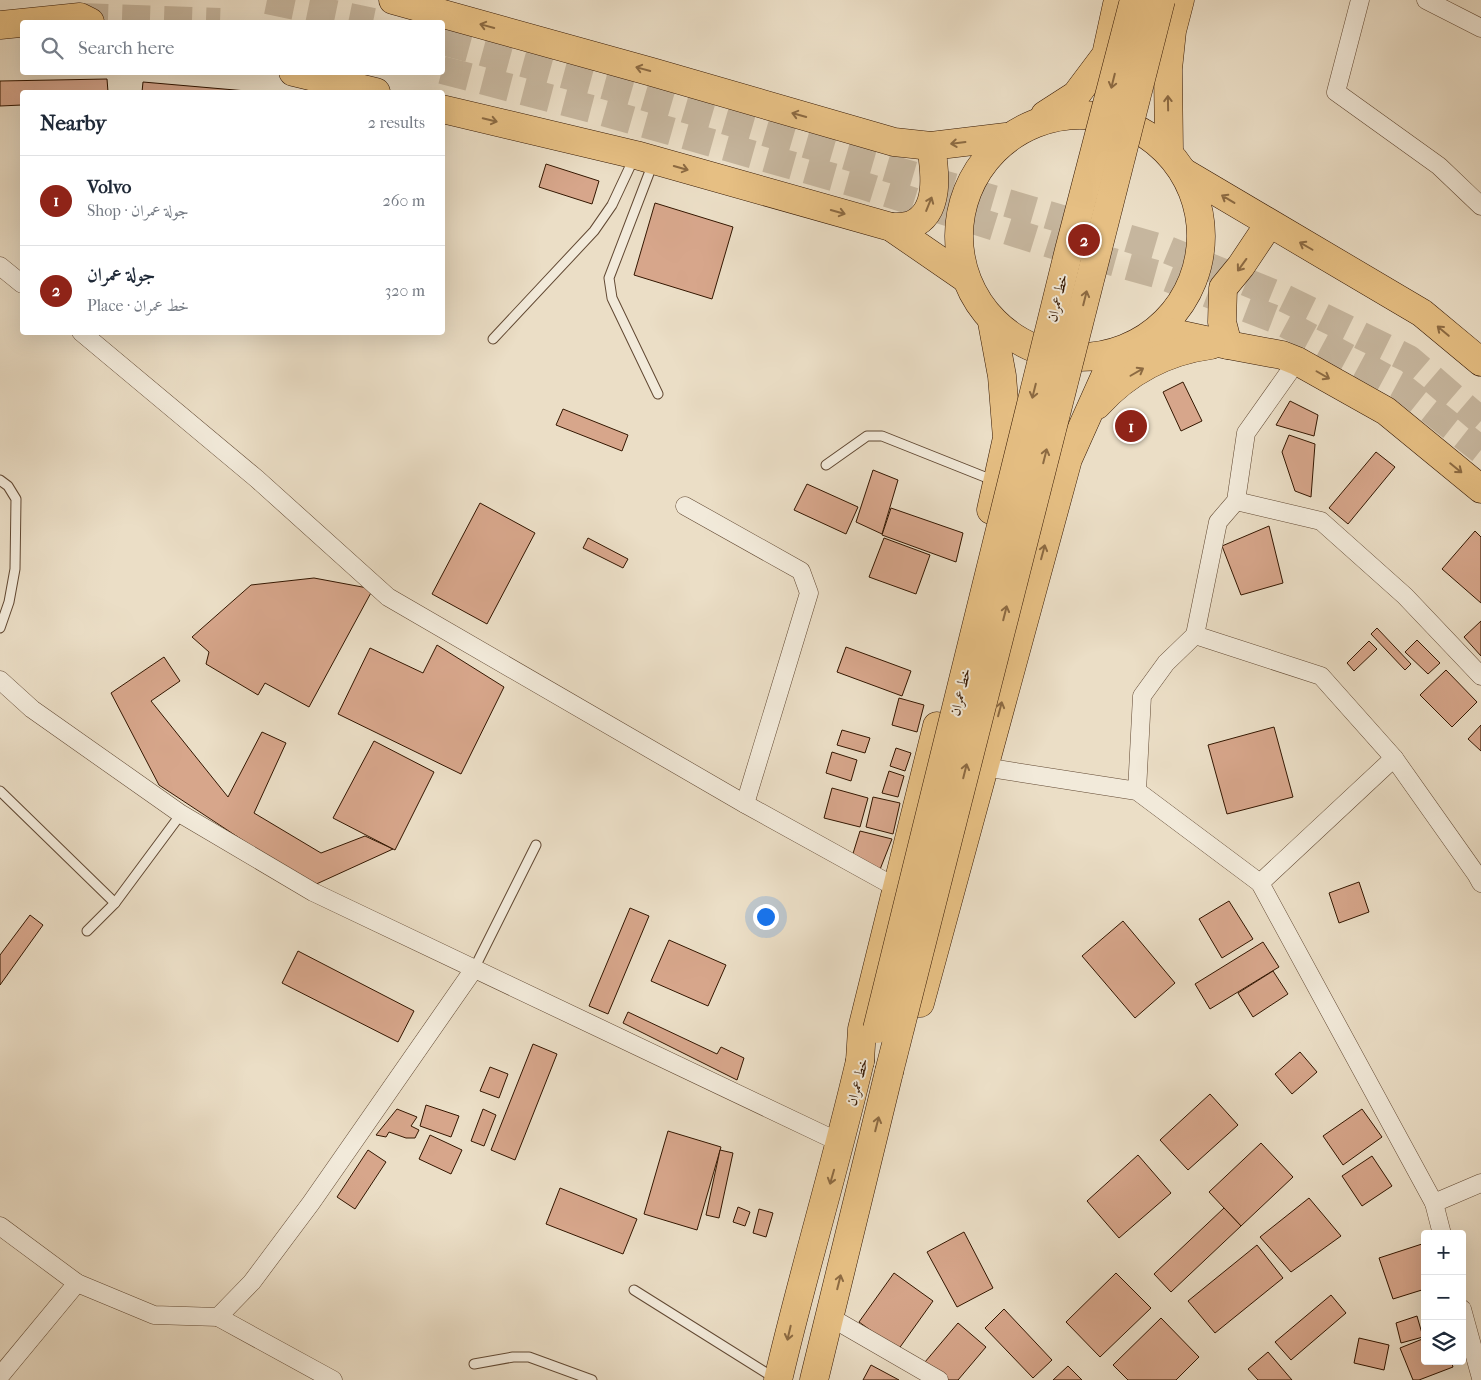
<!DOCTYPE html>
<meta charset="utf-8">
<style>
:root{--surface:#fff;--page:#f2f2f3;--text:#1f2937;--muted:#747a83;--line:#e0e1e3;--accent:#8f2418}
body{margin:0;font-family:"IM FELL French Canon",Amiri,serif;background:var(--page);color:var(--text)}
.controls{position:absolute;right:15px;bottom:15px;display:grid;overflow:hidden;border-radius:5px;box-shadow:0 5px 20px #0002}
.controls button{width:45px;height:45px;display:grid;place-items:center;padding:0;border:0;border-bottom:1px solid var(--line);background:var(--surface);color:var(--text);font:25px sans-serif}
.you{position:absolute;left:765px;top:916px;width:18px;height:18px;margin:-12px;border:4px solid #fff;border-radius:50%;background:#1a73e8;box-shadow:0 0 0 8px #1a73e833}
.badge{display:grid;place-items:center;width:32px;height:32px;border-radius:50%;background:var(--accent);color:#fff;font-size:16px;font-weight:700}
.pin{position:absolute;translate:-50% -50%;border:2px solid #fff;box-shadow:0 1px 5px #0006}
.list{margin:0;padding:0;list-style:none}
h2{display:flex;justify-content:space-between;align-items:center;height:65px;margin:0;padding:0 20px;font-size:21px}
h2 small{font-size:16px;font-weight:400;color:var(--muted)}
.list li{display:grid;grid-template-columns:32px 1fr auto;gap:15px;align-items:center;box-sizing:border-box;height:90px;padding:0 20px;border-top:1px solid var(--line)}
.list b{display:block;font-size:19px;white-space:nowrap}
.list p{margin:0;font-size:16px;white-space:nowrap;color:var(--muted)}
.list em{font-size:16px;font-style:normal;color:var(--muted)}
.icon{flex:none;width:28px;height:28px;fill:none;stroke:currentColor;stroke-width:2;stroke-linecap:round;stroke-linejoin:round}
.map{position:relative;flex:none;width:1481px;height:1380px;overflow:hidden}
.search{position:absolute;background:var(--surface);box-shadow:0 5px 20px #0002;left:20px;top:20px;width:425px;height:55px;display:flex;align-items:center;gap:12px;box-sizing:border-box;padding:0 18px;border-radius:5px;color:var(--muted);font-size:19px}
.panel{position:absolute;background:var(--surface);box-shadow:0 5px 20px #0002;left:20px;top:90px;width:425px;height:245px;border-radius:5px}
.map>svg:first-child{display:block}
.building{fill:#d7a68b;stroke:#331600}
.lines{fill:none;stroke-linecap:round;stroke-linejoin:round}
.trunk-tunnel{stroke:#c6b69e;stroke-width:28;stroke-dasharray:28 14;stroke-linecap:butt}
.service-casing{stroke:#614832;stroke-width:11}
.minor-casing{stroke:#614832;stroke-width:19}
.primary-casing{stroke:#331600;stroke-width:29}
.trunk-casing{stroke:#331600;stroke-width:29}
.service{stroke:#f2eada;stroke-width:9}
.minor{stroke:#f2eada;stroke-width:18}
.primary{stroke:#e6bf83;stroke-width:28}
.trunk{stroke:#e6bf83;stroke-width:28}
.trunk-bridge-casing{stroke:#331600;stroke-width:29;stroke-linecap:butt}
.trunk-bridge{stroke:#e6bf83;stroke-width:28}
.oneway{stroke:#8c6a42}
.labels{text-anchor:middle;stroke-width:4;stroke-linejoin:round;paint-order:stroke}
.street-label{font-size:14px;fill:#331600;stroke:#f2eada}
</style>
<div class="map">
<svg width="1481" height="1380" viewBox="0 0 1481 1380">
<rect width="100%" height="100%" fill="#ebdec6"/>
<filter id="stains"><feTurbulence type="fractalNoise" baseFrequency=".004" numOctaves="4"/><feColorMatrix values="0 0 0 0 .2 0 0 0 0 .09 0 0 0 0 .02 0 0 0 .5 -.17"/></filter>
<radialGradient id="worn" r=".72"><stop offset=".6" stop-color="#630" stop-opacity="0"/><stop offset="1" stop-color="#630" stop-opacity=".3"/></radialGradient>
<g class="building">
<polygon points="107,79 108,92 22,92 22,105 0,106 0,81"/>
<polygon points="143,82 258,92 142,92"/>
<polygon points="546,164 599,181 592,204 539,187"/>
<polygon points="655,203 733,227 712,299 634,275"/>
<polygon points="1183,382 1202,421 1181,431 1163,392"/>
<polygon points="1290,401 1318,415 1314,436 1276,425"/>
<polygon points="563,409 628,435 622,451 556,425"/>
<polygon points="1289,435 1315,444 1311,497 1295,491 1282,452"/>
<polygon points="1376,452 1395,467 1348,524 1329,508"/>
<polygon points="873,470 898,480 882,534 856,522"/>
<polygon points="807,484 858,507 846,534 794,510"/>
<polygon points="480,503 535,533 487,624 432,594"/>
<polygon points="891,508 963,533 956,562 882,535"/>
<polygon points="1269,526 1283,583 1241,595 1222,546"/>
<polygon points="1475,531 1481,537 1481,603 1442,569"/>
<polygon points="588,538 628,559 623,568 583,548"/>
<polygon points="884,538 930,555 916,594 869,577"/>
<polygon points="314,578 373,589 309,707 265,683 258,695 206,664 209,652 192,637 251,585"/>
<polygon points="1481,621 1481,656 1464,637"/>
<polygon points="1377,628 1411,664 1405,670 1371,634"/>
<polygon points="1417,640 1440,663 1428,674 1405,652"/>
<polygon points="1369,641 1377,649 1354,671 1347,663"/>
<polygon points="437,645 504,687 461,774 338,714 370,648 423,673"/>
<polygon points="846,647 911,671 902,696 837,672"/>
<polygon points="164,657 180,681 151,701 228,797 262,732 286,743 254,813 321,853 365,836 393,849 312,886 159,785 111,693"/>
<polygon points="1446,670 1477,702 1452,727 1420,695"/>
<polygon points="899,698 924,705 917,732 892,725"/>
<polygon points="1481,725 1481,751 1468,739"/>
<polygon points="1274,727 1293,797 1227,814 1208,745"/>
<polygon points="842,730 870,738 865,753 837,745"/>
<polygon points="374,741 434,772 395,850 333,818"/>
<polygon points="896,748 911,753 905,771 890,766"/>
<polygon points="832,752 857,760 851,781 826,773"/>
<polygon points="889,771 904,776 898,797 882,793"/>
<polygon points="832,788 868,798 860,827 824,818"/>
<polygon points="873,797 900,803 893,834 866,827"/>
<polygon points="860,831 892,839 879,872 851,860"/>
<polygon points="1359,882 1369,912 1339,923 1329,893"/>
<polygon points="1229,901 1253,939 1222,958 1199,919"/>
<polygon points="630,908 649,916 608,1014 589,1006"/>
<polygon points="30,915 43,925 0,985 0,955"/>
<polygon points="1123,921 1175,983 1135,1018 1082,956"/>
<polygon points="669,940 726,965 708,1006 651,981"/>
<polygon points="1263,942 1279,967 1210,1009 1195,984"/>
<polygon points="298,951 414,1011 398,1042 282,983"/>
<polygon points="1273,971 1288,994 1253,1017 1238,993"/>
<polygon points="628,1012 717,1054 721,1047 744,1058 737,1080 623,1023"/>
<polygon points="533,1044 557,1054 515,1160 491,1150"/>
<polygon points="1300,1052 1317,1072 1292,1094 1275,1074"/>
<polygon points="490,1067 508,1074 499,1098 480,1091"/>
<polygon points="1210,1094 1238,1125 1188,1170 1160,1140"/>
<polygon points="426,1105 459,1116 451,1137 420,1126"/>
<polygon points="397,1109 417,1117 411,1126 419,1130 415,1138 406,1138 389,1132 386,1137 376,1135"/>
<polygon points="483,1109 496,1115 484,1146 471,1141"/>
<polygon points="1362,1109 1382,1137 1343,1165 1323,1136"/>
<polygon points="668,1131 721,1147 697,1230 644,1214"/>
<polygon points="430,1135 462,1150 451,1174 419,1159"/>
<polygon points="1261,1143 1293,1177 1241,1226 1209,1192"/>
<polygon points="368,1150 386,1162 355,1209 337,1197"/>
<polygon points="720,1150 733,1153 719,1218 706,1215"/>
<polygon points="1138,1155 1171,1193 1119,1238 1087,1201"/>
<polygon points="1372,1156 1392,1186 1362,1206 1342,1176"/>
<polygon points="560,1188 637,1219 623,1254 546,1224"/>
<polygon points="1309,1198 1341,1236 1291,1272 1260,1237"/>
<polygon points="738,1207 750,1212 745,1226 733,1222"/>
<polygon points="1224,1208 1241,1226 1171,1292 1154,1274"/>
<polygon points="759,1209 773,1213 766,1237 753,1233"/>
<polygon points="964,1232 993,1288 957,1307 927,1252"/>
<polygon points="1425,1243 1425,1289 1393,1299 1379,1258"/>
<polygon points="1257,1245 1283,1278 1215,1333 1188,1301"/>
<polygon points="894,1273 933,1301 898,1350 859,1322"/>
<polygon points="1116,1273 1151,1308 1100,1357 1066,1322"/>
<polygon points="1331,1295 1346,1313 1291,1360 1275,1342"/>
<polygon points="1004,1309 1052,1360 1033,1378 985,1328"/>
<polygon points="1417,1316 1423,1337 1401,1343 1396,1323"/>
<polygon points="1161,1318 1199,1357 1176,1380 1128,1380 1113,1365"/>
<polygon points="958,1323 986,1347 958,1380 945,1380 925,1362"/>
<polygon points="1359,1338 1389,1345 1384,1370 1354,1363"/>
<polygon points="1425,1338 1425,1361 1451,1361 1453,1367 1419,1380 1413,1380 1400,1348"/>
<polygon points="1268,1352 1292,1380 1258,1380 1248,1369"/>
<polygon points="871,1365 899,1380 863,1380"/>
<polygon points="1068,1366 1082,1380 1053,1380"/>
</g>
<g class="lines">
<g class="trunk-tunnel">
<polyline points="267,0 373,22"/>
<polyline points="80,17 220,22"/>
<polyline points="442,41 607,86 1168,250 1280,296 1409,359 1481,421"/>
<polyline points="442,70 592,109 861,185 1066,249 1160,275 1280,321 1399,385 1481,450"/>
</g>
<defs>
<g id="service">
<polyline points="653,163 609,278 612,298 658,394"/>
<polyline points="493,339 594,231 612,205 634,158"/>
<polyline points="826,465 867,436 882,436 995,481"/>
<polyline points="0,480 8,486 16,499 15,569 9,602 0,628"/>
<polyline points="0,791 115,903"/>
<polyline points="87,931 115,903 181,814"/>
<polyline points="474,969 536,845"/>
<polyline points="634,1290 776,1379"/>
<polyline points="474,1364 513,1357 529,1357 592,1380"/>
</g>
<g id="minor">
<polyline points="1360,0 1336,92 1439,166 1481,206"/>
<polyline points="1426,0 1481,28"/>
<polyline points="0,266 22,284"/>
<polyline points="81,332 257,479 388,597 745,804 897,888"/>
<polyline points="1297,361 1246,433 1236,501 1218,522 1195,635 1321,676 1394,758 1476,874 1481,883"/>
<polyline points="1236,501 1321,521 1405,596 1481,676"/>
<polyline points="685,506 801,571 809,593 745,804"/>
<polyline points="0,680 32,709 181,814 313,892 841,1143"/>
<polyline points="984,767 1137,791 1260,883 1434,1203 1442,1234"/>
<polyline points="1137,791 1142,696 1166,663 1195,635"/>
<polyline points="1260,883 1394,758"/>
<polyline points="1434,1203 1481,1183"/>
<polyline points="0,1226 77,1283 154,1315 218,1317 252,1282 311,1203 474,969"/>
<polyline points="1462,1309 1481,1378"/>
<polyline points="218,1317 333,1380"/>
<polyline points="830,1317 939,1380"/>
<polyline points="0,1376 77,1283"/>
</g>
<g id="primary">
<path d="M778,1380c25,-107 57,-212 82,-319"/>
<polyline points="814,1380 889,1072"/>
</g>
<g id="trunk">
<polyline points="393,0 652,72 894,142 931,146 1006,137"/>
<polyline points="0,25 80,17 90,22"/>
<polyline points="293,72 376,92"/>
<polyline points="442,109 636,155 891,227 965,278"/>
<circle cx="1080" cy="236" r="121"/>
<polyline points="1045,115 1076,95 1106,55 1118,0"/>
<polyline points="1169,151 1168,69 1172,31 1180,0"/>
<polyline points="1185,173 1422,313 1481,362"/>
<path d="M891,227c7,0 14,0 20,-2 30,-12 24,-54 20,-79"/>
<polyline points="1159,330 1228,345 1282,355 1297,361 1386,411 1481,489"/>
<polyline points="1228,345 1222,322 1223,288 1241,266 1269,224"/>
<path d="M1097,405c30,-33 69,-54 114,-60"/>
<polyline points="991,510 1007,438 1002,376 992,322"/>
<polyline points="920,1003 1068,459 1115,354"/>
<polyline points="860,1061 862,1029 937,726"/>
</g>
</defs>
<use href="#service" class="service-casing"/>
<use href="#minor" class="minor-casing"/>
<use href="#primary" class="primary-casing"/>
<use href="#trunk" class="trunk-casing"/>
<use href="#service" class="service"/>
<use href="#minor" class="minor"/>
<use href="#primary" class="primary"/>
<use href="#trunk" class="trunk"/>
<defs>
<g id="trunk-bridge">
<polyline points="877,1029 1069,250 1134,0"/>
<polyline points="889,1072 1161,0"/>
</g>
</defs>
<use href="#trunk-bridge" class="trunk-bridge-casing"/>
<use href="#trunk-bridge" class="trunk-bridge"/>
</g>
<defs><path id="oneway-shaft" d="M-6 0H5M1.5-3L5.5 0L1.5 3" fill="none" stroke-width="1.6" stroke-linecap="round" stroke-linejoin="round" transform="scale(1.25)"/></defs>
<g class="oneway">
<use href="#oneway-shaft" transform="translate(487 26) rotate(-165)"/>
<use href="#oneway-shaft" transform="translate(643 69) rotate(-165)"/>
<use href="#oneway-shaft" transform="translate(1113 81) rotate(104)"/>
<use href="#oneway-shaft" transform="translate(1168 103) rotate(-91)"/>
<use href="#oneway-shaft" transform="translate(799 115) rotate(-164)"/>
<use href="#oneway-shaft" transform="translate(490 120) rotate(14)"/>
<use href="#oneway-shaft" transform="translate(958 143) rotate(173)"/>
<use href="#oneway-shaft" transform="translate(681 168) rotate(16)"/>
<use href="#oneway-shaft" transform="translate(1228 199) rotate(-149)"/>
<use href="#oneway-shaft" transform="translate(929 204) rotate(-68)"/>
<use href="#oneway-shaft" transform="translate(838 212) rotate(16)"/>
<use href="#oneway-shaft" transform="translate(1306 246) rotate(-150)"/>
<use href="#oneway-shaft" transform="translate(1242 265) rotate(126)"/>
<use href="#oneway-shaft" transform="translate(1085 298) rotate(-76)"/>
<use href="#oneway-shaft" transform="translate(1443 331) rotate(-140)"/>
<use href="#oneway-shaft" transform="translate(1137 372) rotate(-30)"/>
<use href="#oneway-shaft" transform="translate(1323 375) rotate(30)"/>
<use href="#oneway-shaft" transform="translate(1034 391) rotate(104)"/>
<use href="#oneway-shaft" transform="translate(1045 456) rotate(-76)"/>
<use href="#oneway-shaft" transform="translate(1456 468) rotate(39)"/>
<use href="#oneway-shaft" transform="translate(1043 552) rotate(-75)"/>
<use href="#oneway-shaft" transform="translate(1005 613) rotate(-76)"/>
<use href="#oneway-shaft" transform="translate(1000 709) rotate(-75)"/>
<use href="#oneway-shaft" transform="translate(965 771) rotate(-76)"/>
<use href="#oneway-shaft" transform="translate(877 1124) rotate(-76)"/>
<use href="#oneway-shaft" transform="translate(832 1177) rotate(106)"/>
<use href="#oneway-shaft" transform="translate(839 1282) rotate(-76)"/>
<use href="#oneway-shaft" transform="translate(789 1333) rotate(103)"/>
</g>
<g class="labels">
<g class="street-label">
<text transform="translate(1057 298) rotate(-76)" y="5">خط عمران</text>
<text transform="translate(960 692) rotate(-76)" y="5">خط عمران</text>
<text transform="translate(857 1082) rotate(-75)" y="5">خط عمران</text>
</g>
</g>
<rect width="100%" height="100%" filter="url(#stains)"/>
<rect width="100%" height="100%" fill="url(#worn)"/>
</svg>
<div class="controls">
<button>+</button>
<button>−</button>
<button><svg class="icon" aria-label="layers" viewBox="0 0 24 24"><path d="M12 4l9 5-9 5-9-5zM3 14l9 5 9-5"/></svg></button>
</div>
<div class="you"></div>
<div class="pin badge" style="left:1131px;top:426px">1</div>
<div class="pin badge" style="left:1084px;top:240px">2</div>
<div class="search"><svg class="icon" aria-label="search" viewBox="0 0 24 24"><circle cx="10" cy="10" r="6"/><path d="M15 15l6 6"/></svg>Search here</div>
<section class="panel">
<h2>Nearby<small>2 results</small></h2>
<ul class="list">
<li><span class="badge">1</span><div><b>Volvo</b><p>Shop · جولة عمران</p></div><em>260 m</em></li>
<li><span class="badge">2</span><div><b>جولة عمران</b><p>Place · خط عمران</p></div><em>320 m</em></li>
</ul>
</section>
</div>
